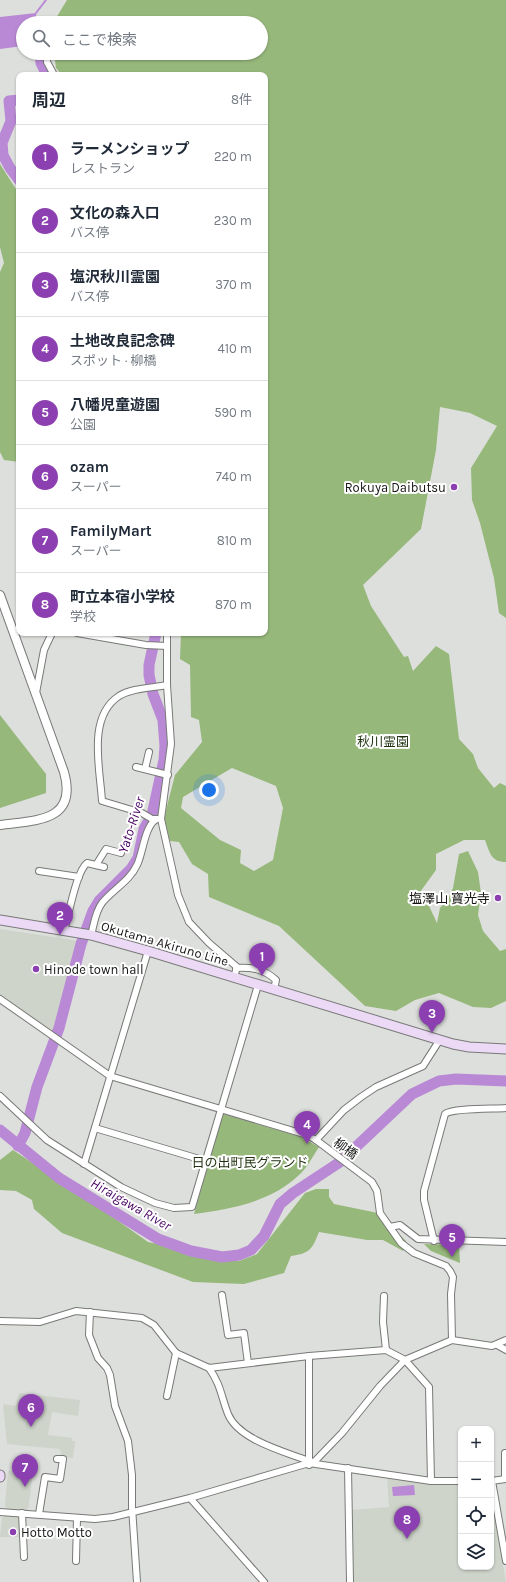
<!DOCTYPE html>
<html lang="ja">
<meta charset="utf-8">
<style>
:root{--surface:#fff;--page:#f6f6f7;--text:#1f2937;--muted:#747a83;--line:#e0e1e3;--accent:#8b3fb0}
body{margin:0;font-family:Karla,"Noto Sans JP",sans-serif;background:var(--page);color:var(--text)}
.controls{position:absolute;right:12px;bottom:12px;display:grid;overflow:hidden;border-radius:8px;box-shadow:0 1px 3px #0004}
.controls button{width:36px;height:36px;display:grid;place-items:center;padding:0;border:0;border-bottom:1px solid var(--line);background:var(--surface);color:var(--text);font:20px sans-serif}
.you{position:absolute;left:209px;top:790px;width:14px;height:14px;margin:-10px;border:3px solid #fff;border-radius:50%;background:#1a73e8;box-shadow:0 0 0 6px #1a73e833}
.badge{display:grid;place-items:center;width:26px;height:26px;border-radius:50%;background:var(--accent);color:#fff;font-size:13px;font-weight:700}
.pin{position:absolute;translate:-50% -33px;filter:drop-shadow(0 1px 2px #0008)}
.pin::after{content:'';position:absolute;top:21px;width:14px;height:12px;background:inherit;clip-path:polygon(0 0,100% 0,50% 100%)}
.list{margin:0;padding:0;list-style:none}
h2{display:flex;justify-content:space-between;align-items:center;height:52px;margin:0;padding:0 16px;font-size:17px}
h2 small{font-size:13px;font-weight:400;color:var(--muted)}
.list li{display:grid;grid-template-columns:26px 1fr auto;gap:12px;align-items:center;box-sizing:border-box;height:64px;padding:0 16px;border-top:1px solid var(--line)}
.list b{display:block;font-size:15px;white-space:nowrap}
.list p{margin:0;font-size:13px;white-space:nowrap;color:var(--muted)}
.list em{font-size:13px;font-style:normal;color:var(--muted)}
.icon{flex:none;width:22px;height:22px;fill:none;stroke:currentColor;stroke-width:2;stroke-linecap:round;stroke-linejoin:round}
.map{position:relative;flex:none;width:506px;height:1582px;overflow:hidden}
.search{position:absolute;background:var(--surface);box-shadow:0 1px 3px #0004;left:16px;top:16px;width:252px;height:44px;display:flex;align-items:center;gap:10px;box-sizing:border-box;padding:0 14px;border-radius:22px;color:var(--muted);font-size:15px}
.panel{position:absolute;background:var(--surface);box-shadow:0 1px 3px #0004;left:16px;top:72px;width:252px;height:564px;border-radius:8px}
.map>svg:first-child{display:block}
.built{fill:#ced4ca}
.green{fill:#97b87b;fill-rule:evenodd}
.water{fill:#b989d5}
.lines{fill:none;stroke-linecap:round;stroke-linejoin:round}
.stream{stroke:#b989d5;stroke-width:2}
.river{stroke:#b989d5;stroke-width:11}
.minor-casing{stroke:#787a77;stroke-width:8}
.tertiary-casing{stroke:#787a77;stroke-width:10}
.secondary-casing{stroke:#787a77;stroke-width:11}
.minor{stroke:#fff;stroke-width:6}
.tertiary{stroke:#fff;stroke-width:8}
.secondary{stroke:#ecd9f6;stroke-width:9}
.poi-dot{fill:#8b3fb0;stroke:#fff;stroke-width:1.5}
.labels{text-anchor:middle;stroke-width:4;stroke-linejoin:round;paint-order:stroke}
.poi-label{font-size:13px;fill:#141513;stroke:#fff;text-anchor:end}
.park-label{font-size:13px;fill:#1f310f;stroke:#fff}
.street-label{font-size:13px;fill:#141513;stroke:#fff}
.water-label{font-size:14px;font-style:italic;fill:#490464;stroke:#fff}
</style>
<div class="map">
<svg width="506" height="1582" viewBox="0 0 506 1582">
<rect width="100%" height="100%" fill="#dddfdc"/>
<g class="built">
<polygon points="0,929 80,941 54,1034 0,996"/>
<polygon points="19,1393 80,1400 78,1416 52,1412 48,1435 72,1438 72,1441 75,1441 73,1458 60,1457 61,1452 59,1449 7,1444 3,1404 16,1406"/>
<polygon points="8,1471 33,1472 28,1510 7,1509 5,1506"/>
<polygon points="387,1477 461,1483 461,1567 491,1567 491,1497 506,1582 353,1582 352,1510 389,1507"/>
<polygon points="6,1515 20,1516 21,1537 0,1537 2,1518"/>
</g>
<g class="green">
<path d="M67,0h439v618l-7,-5 -5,-35 -14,-55 -8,-23 -1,-32 26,-42 -27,-13 -30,-6 -4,43 -15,79 -58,56 8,21 33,51 4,-1 5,15 23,-25 13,8 10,85 14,15 5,14 16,20 6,-5 6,3v76c-15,0 -16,-9 -21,-22h-21l-28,14v16l-21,29 14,7 8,17 3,-15 8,-9 5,-11 6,-34 9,-3 10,21 3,21 -3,22 5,16 17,20 6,-2v52l-15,7 -18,-1 -34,-14 -24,7 -19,11 -31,-5 -86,-80 -70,-29 -1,-23 -16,-10 -13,-22 -9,-1 -6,-23 11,-43 27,-33 -3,-22 -8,-3 -1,-52 -10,-6 1,-26h84v-558h-203l-6,-7 -2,-15h207v-30h-208zM232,768l44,18 7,22 -10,52 -19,11 -14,-8 1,-13 -21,-10 -39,-32 2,-11z"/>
<polygon points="0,164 19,194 19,462 4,460 0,452 0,272 4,263 0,247"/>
<polygon points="0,715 46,774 46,793 0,808"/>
<path d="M223,1114l78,23 18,10c-6,9 -12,21 -20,28 -28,27 -68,34 -105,39z"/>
<path d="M13,1150l80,53 55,39 91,19 18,-7 48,-61 11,-4h13v8l5,7 44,9 28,28 -3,10 -20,-11h-16l-48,-8c-7,17 -8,21 -28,24l-7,17 -40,11 -51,-2 -131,-49 -28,-24 -2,-9 -16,-9 -16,-1v-30z"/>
<polygon points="424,1244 459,1245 460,1263 431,1251"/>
</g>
<g class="water">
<polygon points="36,13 37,23 23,23 23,46 0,49 0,17"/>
<polygon points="414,1485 415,1495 393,1496 392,1487"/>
</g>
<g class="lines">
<polyline class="stream" points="36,13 46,0"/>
<g class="river">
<polyline points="40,53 41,63 47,75"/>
<polyline points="19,100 9,101 11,121 2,143 3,155 10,168 19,180"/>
<polyline points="0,1130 59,1178 158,1239 191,1251 222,1257 239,1255 251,1250 264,1236 280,1204 293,1193 340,1162 412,1094 439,1081 456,1079 506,1081"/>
<polyline points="18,1146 25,1133 37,1087 59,1028 81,944 93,911 99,901 131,869 138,858 144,829 152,815 164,760 165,746 163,720 153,694 149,675 149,665 156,633"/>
</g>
<defs>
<g id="minor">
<polyline points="47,53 47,62 54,75"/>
<polyline points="77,633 146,645 167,646"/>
<polyline points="167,633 167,685 171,744 161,819 178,895 189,922 209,943 237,967 234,977"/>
<polyline points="36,693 44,650 52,633"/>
<polyline points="136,767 168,775"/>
<polyline points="145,769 149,752"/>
<path d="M156,819h-4l-10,-6 -40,-12c-2,-33 -15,-84 17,-105 13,-8 33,-8 48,-11"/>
<polyline points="96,865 106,849 121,853"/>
<polyline points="39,871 79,877"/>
<path d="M64,930c5,-15 12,-58 23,-67l17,4"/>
<path d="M91,935c3,-10 4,-23 11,-32 10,-13 28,-22 35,-38 6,-12 8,-41 20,-46"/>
<path d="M236,968c16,-1 28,1 40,12l-2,10"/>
<polyline points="0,999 110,1076 307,1135 316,1140 372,1182 377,1191 380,1213 401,1243 414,1253 446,1266 450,1271 453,1277 451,1294 452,1340"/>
<polyline points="0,1096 47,1140 121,1187 155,1203 174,1208 192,1207 258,985"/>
<polyline points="95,1128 206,1161"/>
<polyline points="316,1140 344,1110 361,1097 376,1087 423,1066 439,1041"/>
<polyline points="84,1164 148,951"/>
<polyline points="390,1227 400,1225 418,1239 506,1242"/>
<path d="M434,1241l-10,-41v-9l21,-77c7,-6 50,-5 61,-6"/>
<polyline points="222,1295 228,1335 244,1333 248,1363"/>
<polyline points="384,1296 383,1322 386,1350"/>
<polyline points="90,1312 89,1335 98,1358 107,1368 110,1375 115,1406 128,1441 132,1475 132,1507 137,1582"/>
<polyline points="0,1321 40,1322 76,1311 142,1318 154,1325 176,1353 209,1368 309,1356 386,1350 405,1360 429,1387 431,1481"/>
<polyline points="497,1345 506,1350"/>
<path d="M209,1368c12,17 12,28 19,46 10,25 54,37 78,46l3,3 122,18h30"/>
<polyline points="167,1396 176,1353"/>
<polyline points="505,1453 505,1479"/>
<polyline points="309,1465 309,1356"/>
<polyline points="348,1468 350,1582"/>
<polyline points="491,1481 506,1479"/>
<polyline points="492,1481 506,1561"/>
<polyline points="190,1498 264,1582"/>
<polyline points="0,1512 95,1519 113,1517 190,1498 309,1463 315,1461 342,1433 380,1386 405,1360 452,1340 492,1346 506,1340"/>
<polyline points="22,1513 24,1557"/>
<polyline points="39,1514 45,1477 60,1479 63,1459 57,1459"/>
<polyline points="76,1561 77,1518"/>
</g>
<path id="tertiary" d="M0,595l64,177c14,50 -28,48 -64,53"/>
<g id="secondary">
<polyline points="0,920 91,935 148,951 453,1044 469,1047 506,1049"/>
<polyline points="0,1475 0,1477"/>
</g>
</defs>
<use href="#minor" class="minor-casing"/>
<use href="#tertiary" class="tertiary-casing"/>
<use href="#secondary" class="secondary-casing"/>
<use href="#minor" class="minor"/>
<use href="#tertiary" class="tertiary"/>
<use href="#secondary" class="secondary"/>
</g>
<g class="poi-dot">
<circle cx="454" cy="487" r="4"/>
<circle cx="498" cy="898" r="4"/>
<circle cx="36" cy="969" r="4"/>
<circle cx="13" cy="1532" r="4"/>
</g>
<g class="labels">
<g class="poi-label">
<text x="446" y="492">Rokuya Daibutsu</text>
<text x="490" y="903">塩澤山 寶光寺</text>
<text x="44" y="974" text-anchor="start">Hinode town hall</text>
<text x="21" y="1537" text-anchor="start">Hotto Motto</text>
</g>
<g class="park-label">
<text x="383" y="746">秋川霊園</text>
<text x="250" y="1167">日の出町民グランド</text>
</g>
<g class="street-label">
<text transform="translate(165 943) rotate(16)" y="5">Okutama Akiruno Line</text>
<text transform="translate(346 1148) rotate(36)" y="5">柳橋</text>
</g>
<g class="water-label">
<text transform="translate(131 825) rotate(-72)" y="5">Yato-River</text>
<text transform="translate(131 1204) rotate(30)" y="5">Hiraigawa River</text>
</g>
</g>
</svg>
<div class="controls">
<button>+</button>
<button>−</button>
<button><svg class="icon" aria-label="locate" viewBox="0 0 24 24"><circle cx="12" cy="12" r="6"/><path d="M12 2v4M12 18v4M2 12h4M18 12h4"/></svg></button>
<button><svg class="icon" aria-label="layers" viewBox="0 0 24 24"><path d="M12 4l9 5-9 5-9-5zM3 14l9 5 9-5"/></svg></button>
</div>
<div class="you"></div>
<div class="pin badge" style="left:262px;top:976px">1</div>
<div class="pin badge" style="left:60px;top:935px">2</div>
<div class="pin badge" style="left:432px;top:1033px">3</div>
<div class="pin badge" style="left:307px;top:1144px">4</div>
<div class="pin badge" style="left:452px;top:1257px">5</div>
<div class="pin badge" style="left:31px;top:1427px">6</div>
<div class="pin badge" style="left:25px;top:1487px">7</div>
<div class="pin badge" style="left:407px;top:1539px">8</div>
<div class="search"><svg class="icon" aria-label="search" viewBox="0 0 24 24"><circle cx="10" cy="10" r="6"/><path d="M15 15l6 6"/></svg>ここで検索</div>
<section class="panel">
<h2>周辺<small>8件</small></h2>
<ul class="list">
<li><span class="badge">1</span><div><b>ラーメンショップ</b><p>レストラン</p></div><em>220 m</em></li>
<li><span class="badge">2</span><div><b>文化の森入口</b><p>バス停</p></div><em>230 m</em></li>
<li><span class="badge">3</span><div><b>塩沢秋川霊園</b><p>バス停</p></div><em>370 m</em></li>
<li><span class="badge">4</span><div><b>土地改良記念碑</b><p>スポット · 柳橋</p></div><em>410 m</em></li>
<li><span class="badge">5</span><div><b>八幡児童遊園</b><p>公園</p></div><em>590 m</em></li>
<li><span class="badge">6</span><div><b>ozam</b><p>スーパー</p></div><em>740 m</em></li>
<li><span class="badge">7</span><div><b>FamilyMart</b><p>スーパー</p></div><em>810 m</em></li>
<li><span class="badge">8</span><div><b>町立本宿小学校</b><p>学校</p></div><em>870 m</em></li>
</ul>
</section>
</div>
